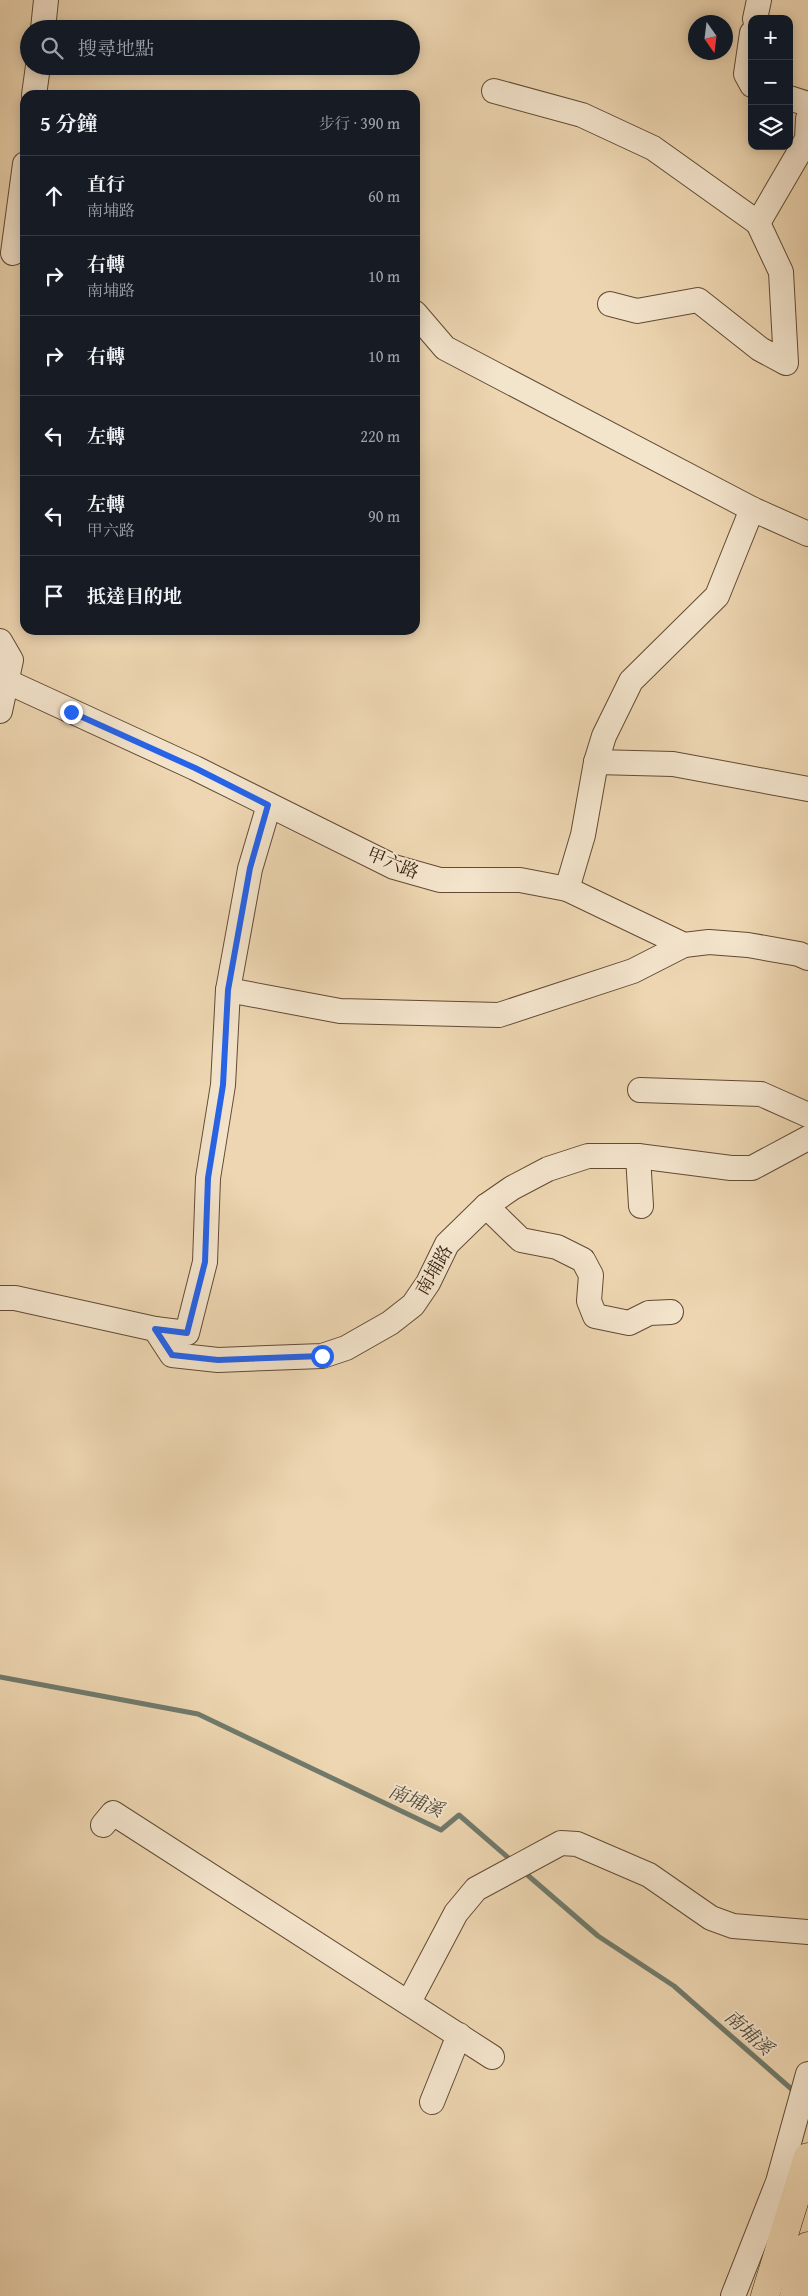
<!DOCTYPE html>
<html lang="zh-TW">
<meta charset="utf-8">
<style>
:root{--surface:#171b24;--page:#20242c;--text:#f1f3f6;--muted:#9ea1a6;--line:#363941}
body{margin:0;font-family:"Gentium Book Plus","Noto Serif TC",serif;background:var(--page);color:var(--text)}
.controls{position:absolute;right:15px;top:15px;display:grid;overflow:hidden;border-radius:10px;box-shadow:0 2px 12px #0003}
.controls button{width:45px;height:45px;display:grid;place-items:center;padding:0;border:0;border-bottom:1px solid var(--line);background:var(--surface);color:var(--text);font:25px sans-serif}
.compass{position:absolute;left:688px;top:15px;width:45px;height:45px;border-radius:50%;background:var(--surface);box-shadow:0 2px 12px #0003;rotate:166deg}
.stop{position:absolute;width:15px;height:15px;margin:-11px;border:4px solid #2563eb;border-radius:50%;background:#fff}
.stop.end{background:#2563eb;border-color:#fff;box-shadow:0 1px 5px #0008}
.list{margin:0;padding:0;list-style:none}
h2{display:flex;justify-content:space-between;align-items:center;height:65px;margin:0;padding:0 20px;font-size:21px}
h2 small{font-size:16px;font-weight:400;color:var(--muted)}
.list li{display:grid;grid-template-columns:32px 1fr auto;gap:15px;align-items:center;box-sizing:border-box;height:80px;padding:0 20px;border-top:1px solid var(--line)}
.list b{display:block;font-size:19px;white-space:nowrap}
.list p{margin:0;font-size:16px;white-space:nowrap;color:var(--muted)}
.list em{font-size:16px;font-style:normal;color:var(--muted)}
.icon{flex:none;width:28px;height:28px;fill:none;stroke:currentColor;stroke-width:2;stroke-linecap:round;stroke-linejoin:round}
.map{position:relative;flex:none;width:808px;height:2296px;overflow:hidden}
.search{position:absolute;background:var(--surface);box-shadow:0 2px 12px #0003;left:20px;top:20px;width:400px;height:55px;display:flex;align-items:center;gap:12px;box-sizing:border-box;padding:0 18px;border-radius:28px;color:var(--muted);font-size:19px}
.panel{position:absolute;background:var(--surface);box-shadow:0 2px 12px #0003;left:20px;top:90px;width:400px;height:545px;border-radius:15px}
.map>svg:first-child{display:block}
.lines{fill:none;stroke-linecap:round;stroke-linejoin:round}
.stream{stroke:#707a6c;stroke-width:5}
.minor-casing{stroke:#624a34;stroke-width:26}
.highway-casing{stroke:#331c0b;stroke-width:29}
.minor{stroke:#f3e4cc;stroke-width:24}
.highway{stroke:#edd6b1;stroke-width:28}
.route{stroke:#2563eb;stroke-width:6}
.labels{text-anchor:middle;stroke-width:4;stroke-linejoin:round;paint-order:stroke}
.street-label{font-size:18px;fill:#331c0b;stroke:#f3e4cc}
.water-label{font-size:19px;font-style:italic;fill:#524b3c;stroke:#f3e4cc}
</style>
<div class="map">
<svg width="808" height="2296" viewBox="0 0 808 2296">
<rect width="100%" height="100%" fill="#edd6b1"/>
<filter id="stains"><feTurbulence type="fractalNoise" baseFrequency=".004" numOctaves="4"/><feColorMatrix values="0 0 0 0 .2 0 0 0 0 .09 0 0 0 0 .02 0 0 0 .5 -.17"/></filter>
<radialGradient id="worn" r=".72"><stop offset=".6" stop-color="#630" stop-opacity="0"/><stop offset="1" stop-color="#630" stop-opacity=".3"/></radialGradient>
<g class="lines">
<g class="stream">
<polyline points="0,1677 198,1714 441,1830 459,1815 512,1861"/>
<polyline points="524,1872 598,1936 674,1986 796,2093"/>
</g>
<defs>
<g id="minor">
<polyline points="755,19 759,0"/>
<polyline points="43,29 46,0"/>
<polyline points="752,33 746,74 752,85"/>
<polyline points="494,91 582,115 653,148 758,223 807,139 808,119"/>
<polyline points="34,95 38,66"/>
<polyline points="789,98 808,104"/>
<polyline points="13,253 25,164"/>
<polyline points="610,304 637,311 698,300 760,349 786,363 781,272 758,223"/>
<polyline points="415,313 445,348 752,509 808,534"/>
<polyline points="0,641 11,660 0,711"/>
<polyline points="0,680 6,681 195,768 394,867 440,880 520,880 567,889 684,945 709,942 748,945 799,954 808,958"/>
<polyline points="596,762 673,764 808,789"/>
<polyline points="567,889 583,835 596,762 604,736 631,681 717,596 752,509"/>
<polyline points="228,990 340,1011 499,1015 633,971 684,945"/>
<polyline points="640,1090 761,1094 808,1115"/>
<polyline points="638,1156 641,1206"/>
<polyline points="486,1206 521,1240 557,1247 583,1260 591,1275 589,1301 595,1316 629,1323 649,1313 671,1312"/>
<polyline points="0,1298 15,1298 155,1329 172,1355 218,1360 322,1356 346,1348 390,1323 413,1305 428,1283 447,1244 486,1206 512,1188 548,1169 588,1156 638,1156 731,1168 752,1168 808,1138"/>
<polyline points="155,1329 187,1333 205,1262 208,1178 223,1085 228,990 250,869 269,805"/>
<polyline points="103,1825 113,1813 492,2057"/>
<polyline points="409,2002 456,1913 476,1889 561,1843 577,1844 649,1875 711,1918 733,1926 808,1932"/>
<polyline points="432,2102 459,2035"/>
<polyline points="733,2296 778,2182 808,2074"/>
</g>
<g id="highway">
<polyline points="765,2296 808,2157"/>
<polyline points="794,2296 808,2246"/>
</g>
</defs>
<use href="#minor" class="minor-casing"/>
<use href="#highway" class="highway-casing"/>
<use href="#minor" class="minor"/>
<use href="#highway" class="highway"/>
</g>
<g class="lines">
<polyline class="route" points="71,712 195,768 268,805 250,868 228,990 223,1085 208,1178 205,1262 187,1333 155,1329 172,1355 218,1360 322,1356"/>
</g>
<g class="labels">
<g class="street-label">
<text transform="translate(393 863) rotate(22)" y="6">甲六路</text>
<text transform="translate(434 1270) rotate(-60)" y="6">南埔路</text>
</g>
<g class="water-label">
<text transform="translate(416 1800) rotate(22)" y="7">南埔溪</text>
<text transform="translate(749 2032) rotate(42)" y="7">南埔溪</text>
</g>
</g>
<rect width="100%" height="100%" filter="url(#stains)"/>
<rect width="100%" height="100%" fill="url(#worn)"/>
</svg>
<div class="controls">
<button>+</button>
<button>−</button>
<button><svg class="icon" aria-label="layers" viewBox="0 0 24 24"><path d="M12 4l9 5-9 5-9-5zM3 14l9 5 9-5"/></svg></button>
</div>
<svg class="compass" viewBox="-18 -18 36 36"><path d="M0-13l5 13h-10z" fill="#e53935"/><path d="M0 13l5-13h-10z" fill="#9ea1a6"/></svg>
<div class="stop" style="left:322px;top:1356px"></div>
<div class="stop end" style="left:71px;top:712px"></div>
<div class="search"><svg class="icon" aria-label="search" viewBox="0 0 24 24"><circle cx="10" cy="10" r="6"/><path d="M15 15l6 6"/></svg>搜尋地點</div>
<section class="panel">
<h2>5 分鐘<small>步行 · 390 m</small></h2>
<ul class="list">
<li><svg class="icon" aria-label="ahead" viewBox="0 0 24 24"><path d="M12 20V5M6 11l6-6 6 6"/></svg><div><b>直行</b><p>南埔路</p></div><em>60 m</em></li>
<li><svg class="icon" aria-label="right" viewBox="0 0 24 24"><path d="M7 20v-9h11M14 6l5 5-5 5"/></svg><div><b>右轉</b><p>南埔路</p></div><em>10 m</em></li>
<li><svg class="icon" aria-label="right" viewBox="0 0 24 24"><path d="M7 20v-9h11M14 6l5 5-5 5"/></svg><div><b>右轉</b></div><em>10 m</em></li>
<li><svg class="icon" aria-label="left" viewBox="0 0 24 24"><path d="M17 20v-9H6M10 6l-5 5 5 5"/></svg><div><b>左轉</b></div><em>220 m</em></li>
<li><svg class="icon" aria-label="left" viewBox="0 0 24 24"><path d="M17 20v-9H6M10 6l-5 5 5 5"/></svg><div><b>左轉</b><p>甲六路</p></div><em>90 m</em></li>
<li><svg class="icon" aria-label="arrive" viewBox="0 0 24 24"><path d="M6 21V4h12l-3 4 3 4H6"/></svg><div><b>抵達目的地</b></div></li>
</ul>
</section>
</div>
